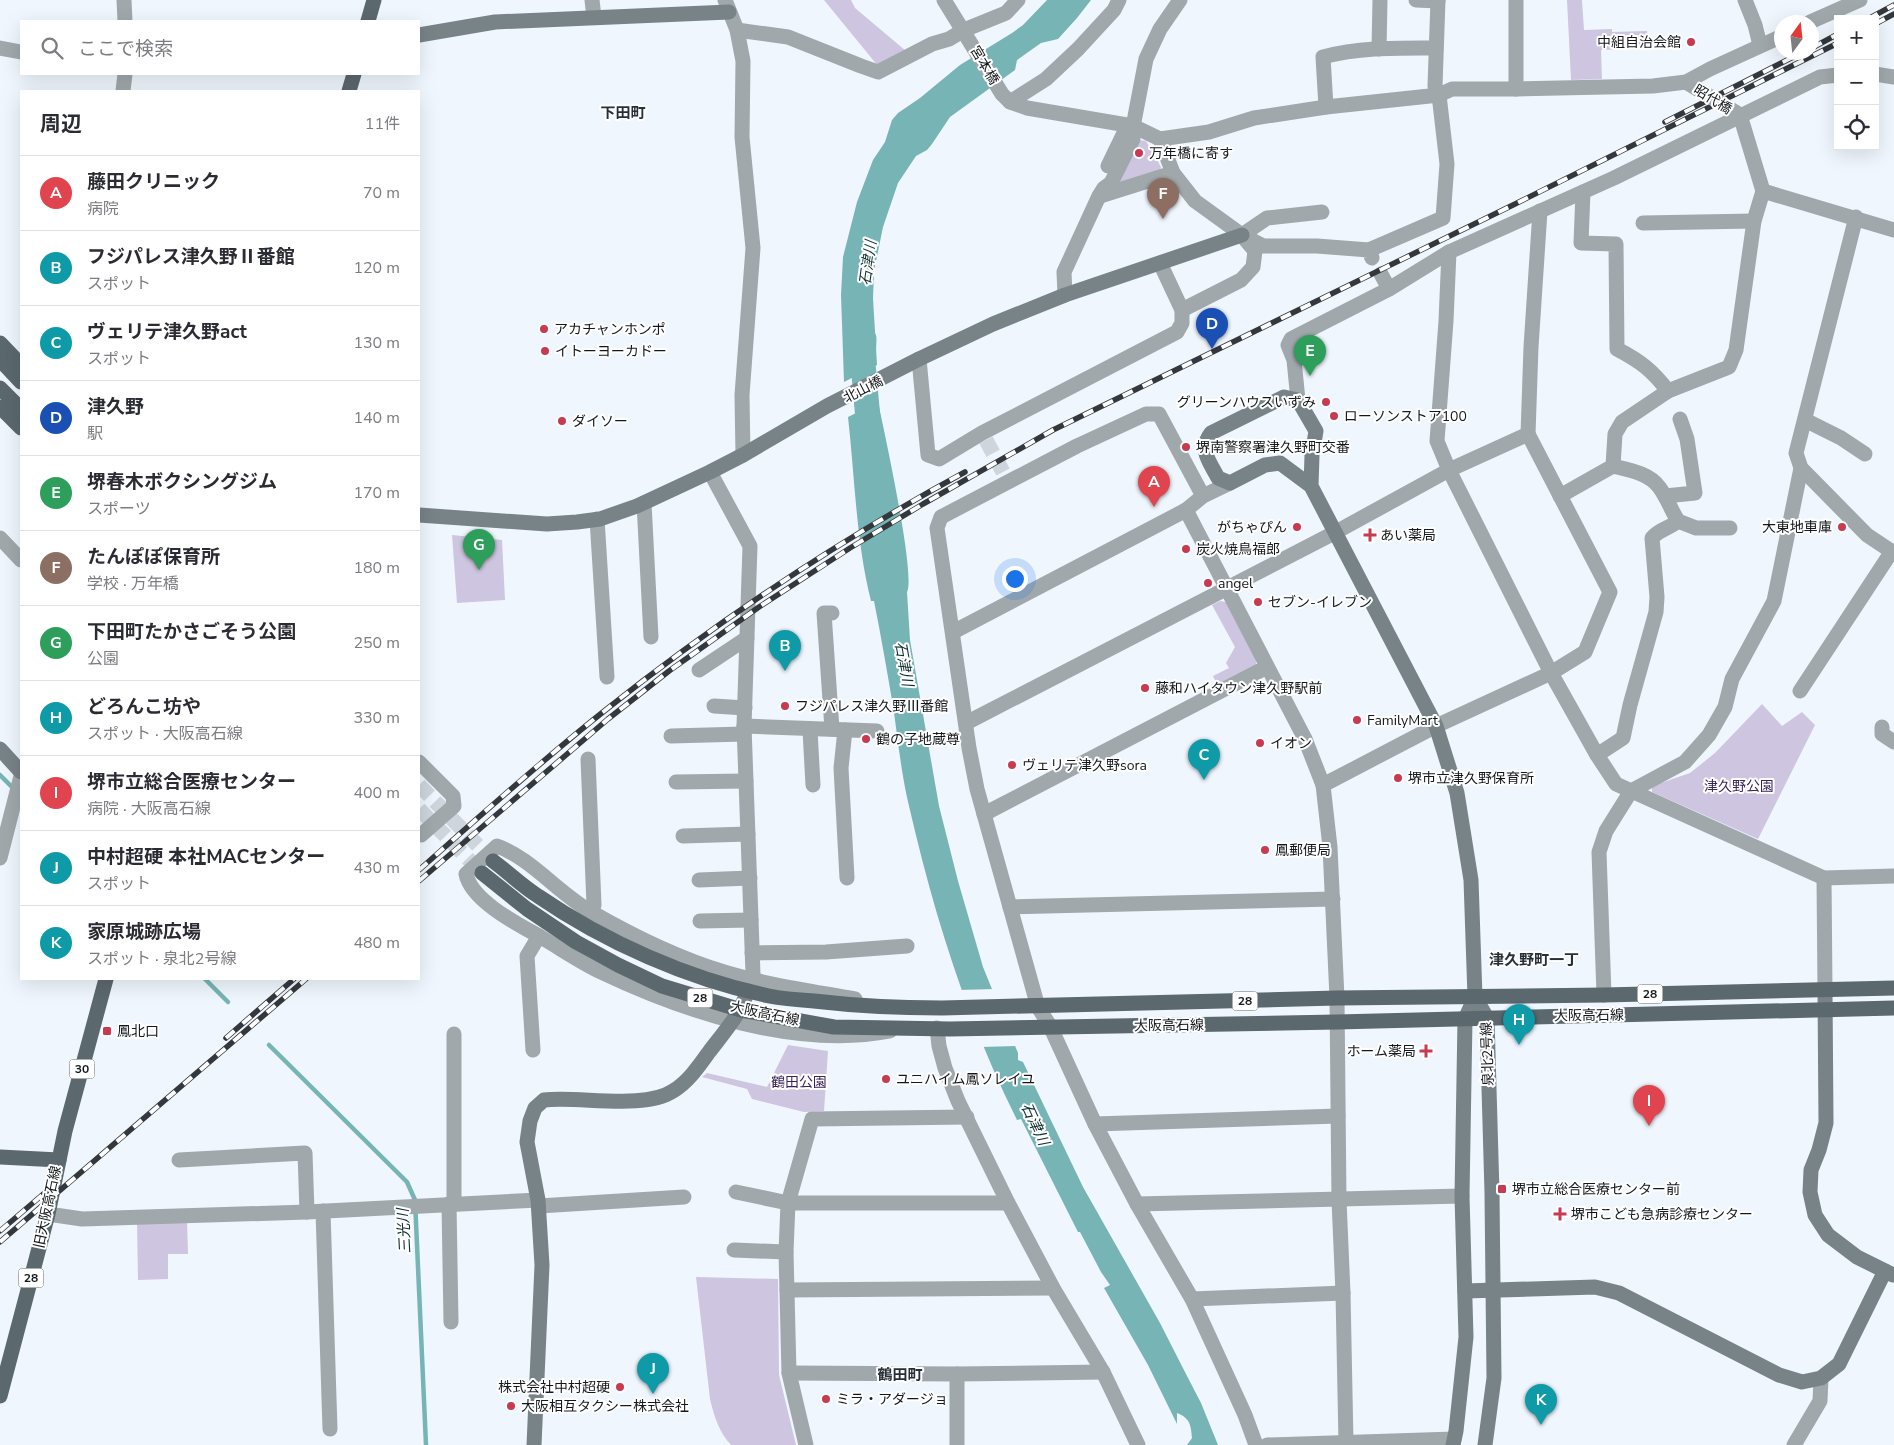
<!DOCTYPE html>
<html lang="ja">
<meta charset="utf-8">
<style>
:root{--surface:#fff;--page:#f7f7f7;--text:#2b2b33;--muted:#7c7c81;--line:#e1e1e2;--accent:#c9394f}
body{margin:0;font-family:"Nunito Sans","Noto Sans JP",sans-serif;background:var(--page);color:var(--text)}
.controls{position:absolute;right:15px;top:15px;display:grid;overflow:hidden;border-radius:0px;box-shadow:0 5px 20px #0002}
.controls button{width:45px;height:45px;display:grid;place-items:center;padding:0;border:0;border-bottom:1px solid var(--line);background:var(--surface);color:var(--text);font:25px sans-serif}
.compass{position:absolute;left:1774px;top:15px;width:45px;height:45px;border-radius:50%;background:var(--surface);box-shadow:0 5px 20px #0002;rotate:15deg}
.you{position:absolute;left:1014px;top:578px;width:18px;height:18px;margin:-12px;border:4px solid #fff;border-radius:50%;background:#1a73e8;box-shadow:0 0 0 8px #1a73e833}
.badge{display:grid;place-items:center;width:32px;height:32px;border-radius:50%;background:var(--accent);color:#fff;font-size:16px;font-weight:700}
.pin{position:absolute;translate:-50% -41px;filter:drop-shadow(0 1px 2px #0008)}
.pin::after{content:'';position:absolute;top:26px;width:18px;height:15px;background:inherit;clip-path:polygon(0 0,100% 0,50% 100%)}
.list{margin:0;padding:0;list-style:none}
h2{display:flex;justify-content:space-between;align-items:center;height:65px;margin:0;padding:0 20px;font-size:21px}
h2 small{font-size:16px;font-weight:400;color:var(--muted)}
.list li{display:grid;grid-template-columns:32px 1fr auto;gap:15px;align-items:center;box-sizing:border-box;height:75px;padding:0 20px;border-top:1px solid var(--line)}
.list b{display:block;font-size:19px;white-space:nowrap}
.list p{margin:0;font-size:16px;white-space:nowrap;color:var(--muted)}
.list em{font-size:16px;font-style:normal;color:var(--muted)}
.icon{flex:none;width:28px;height:28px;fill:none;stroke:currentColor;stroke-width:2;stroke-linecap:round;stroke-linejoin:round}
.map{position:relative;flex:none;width:1894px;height:1445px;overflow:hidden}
.search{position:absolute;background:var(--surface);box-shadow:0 5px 20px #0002;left:20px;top:20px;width:400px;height:55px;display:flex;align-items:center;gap:12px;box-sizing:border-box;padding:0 18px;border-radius:0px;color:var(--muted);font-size:19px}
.panel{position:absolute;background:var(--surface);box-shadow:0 5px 20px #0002;left:20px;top:90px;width:400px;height:890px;border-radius:0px}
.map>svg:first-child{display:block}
.green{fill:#cec5e0}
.water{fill:#76b4b5}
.pier{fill:#eff6fe}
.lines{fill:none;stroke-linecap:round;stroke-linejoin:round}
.stream{stroke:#76b4b5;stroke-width:4.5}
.river{stroke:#76b4b5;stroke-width:25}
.street-tunnel{stroke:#ced5dc;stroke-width:15;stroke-dasharray:15 8;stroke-linecap:butt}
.primary-tunnel{stroke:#ced5dc;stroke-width:15;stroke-dasharray:15 8;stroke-linecap:butt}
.street{stroke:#a0a8ab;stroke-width:15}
.secondary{stroke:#788387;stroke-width:15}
.primary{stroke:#5b686d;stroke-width:15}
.rail-casing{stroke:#34383d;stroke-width:5.5}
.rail{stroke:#fff;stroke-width:4;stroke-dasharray:11;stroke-linecap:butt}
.street-bridge{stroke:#a0a8ab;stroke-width:15}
.poi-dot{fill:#c9394f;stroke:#fff;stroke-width:2}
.labels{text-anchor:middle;stroke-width:4;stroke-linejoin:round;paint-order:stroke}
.shield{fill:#fff;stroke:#5a5d60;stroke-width:1}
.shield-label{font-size:12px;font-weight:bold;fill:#14181c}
.poi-label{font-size:14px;fill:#14181c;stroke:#fff;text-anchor:start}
.street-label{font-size:14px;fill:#14181c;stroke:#fff}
.park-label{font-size:14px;fill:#3a245a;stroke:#fff}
.neighbourhood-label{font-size:15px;font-weight:bold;fill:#273039;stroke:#fff}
.water-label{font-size:15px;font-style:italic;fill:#0f2f2f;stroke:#fff}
</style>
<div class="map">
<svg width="1894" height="1445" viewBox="0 0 1894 1445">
<rect width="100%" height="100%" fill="#eff6fe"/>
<g class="green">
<polygon points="824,0 851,0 855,8 906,51 878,66"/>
<polygon points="1567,0 1582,0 1584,30 1612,29 1612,32 1647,31 1648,48 1601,50 1602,79 1571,80"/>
<polygon points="1139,140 1146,141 1161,167 1160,172 1117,184"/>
<polygon points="452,535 502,540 505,600 457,603"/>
<polygon points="1220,601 1226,602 1257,661 1255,667 1218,686 1213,676 1229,668 1226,663 1235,647 1212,605"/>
<polygon points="1762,704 1782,726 1802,712 1815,725 1758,839 1652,792 1652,786 1690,773 1715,753"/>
<polygon points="788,1045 828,1051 824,1111 804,1112 752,1099 747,1089 702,1077 707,1073 767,1087"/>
<polygon points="187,1220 188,1254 168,1254 168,1279 138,1280 137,1221"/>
<path d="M696,1277l82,2 1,96 17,70h-65c-12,-13 -17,-29 -21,-46z"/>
</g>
<g class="water">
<polygon points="1047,0 1091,0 1077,18 1058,39 1041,43 1017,60 1015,70 950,117 932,144 927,150 916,156 898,183 883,227 874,271 873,298 877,365 844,382 841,295 843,257 857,202 873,160 885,142 892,120 898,113 920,98 960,65 1012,33 1023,25"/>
<path d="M878,402c6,28 38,174 29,190l3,48 29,166 19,75 25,86 35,86v7l5,2 60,125 77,136 27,53 14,27 17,42h-31l5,-7c-1,-13 -2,-20 -15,-25v11l-29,-59 -44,-77 6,-3 -9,-13 -21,-40h-2l-57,-113 -4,1c-50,-100 -83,-205 -108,-314 -8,-33 -11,-67 -16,-100 -6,-35 -12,-70 -19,-105h-3c-15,-60 -16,-122 -23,-184z"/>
</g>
<polygon class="pier" points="995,989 1017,1046 980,1047 958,990"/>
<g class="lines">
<g class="stream">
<polyline points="0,775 15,790"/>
<polyline points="205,979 228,1002"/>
<polyline points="269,1045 407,1182 415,1200 426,1445"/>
</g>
<polyline class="river" points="864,339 863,364 870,441"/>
<polyline class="street-tunnel" points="986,440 1003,472"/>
<g class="primary-tunnel">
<polyline points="419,785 493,861"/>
<polyline points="419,809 482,873"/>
</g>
<g class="street">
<polyline points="124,0 125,21"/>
<polyline points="592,0 594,17"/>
<polyline points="725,0 737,30 743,61 742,137 753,248 742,395 743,455"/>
<polyline points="944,0 1002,94 1010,102 1027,108 1133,126 1160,139 1209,132 1254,118 1326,107 1439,95 1452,89 1516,89 1653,86 1686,82 1710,69 1782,36"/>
<polyline points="1416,0 1438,1"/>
<polyline points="1745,0 1755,25 1760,45"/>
<polyline points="1810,22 1860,0"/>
<polyline points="737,30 788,37 861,66 878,72 932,44 949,39 964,30 1006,13 1018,0"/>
<polyline points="0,48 21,52"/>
<polyline points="1379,49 1380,0"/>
<polyline points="1875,74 1894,77"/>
<polyline points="1516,89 1516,0"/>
<polyline points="123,91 125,74"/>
<polyline points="1010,102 1046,79 1078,49 1114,10 1119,0"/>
<path d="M1326,107l-3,-50c37,-10 75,-9 113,-9"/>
<polyline points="1160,139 1173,173 1195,201 1242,235 1263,246 1317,246 1369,250 1372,258"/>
<polyline points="1108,166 1124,133 1132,132"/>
<polyline points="1763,191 1894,230"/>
<path d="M1583,192l-2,51 35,1 1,105c23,12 35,21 51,42"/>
<polyline points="1100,196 1173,173"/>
<polyline points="1856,217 1796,453 1801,468 1867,535 1894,553"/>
<polyline points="1643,223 1754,221"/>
<polyline points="1242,235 1267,218 1322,212"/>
<polyline points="1369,250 1443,218 1447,164 1439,95 1435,86 1438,0"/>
<polyline points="1449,252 1446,321 1437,441 1449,470 1551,673 1597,755 1616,784 1824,878 1894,876"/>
<polyline points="1381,274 1389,289"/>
<polyline points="1065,295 1064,272 1099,196 1104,188 1111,183 1133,139 1132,132 1146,59 1160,29 1180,0"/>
<polyline points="1182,310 1241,280 1253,267 1255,251 1244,238"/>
<polyline points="919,359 928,455 939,459 982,433 1177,332 1182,323 1182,310 1160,263"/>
<polyline points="1298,400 1294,360 1288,345 1291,339 1389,289 1449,252 1614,178 1820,77 1838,75"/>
<polyline points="1805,420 1841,438 1865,454"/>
<polyline points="710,472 750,546 744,726 753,974 749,987"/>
<polyline points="1203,496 1159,414 1146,414 1077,446 941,517 937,528 969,748 977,789 1038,1007 1050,1026 1095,1124 1137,1204 1192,1299 1245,1415 1256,1445"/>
<polyline points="1560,496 1613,466 1615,434 1622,422 1668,391 1729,367 1736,350 1754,221 1763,191 1740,115"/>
<polyline points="1665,496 1695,493 1687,439 1680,419"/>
<polyline points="644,503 651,637"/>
<polyline points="1186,510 1305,739 1323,785 1330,847 1337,998 1339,1200 1343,1293 1346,1443"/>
<polyline points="597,519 607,677"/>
<polyline points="1678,521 1696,528 1730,528"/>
<polyline points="0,538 21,560"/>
<polyline points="832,613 824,613 832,729"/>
<polyline points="953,632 1186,510 1203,496 1230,483"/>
<polyline points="699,670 747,638"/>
<polyline points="1800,691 1892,551"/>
<polyline points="714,706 745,708"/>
<polyline points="966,723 1336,532 1449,470 1528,434 1531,347 1540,211"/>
<polyline points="744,726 877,731"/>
<polyline points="1882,727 1882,734 1894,742"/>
<polyline points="810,730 813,785"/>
<polyline points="845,730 841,768 847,878"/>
<polyline points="671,736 744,734"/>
<path d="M1597,755l26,-17 7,-33 26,-93 1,-15 -5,-59c9,-10 17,-9 26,-17 -7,-11 -11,-24 -19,-34 -10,-14 -30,-17 -46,-21"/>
<polyline points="588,759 594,905 591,912"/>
<polyline points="419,762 453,796 454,806 421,835 419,833"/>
<polyline points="676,782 746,781"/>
<polyline points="1323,785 1436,726 1551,673 1585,652 1610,592 1528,434"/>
<polyline points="984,814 1267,667"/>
<polyline points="683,836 748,834"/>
<polyline points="0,858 21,776"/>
<polyline points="1824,878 1825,990"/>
<polyline points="699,880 750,878"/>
<polyline points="1010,907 1333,899"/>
<polyline points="700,921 751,920"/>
<polyline points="752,953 826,952 907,946"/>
<polyline points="1604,995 1599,852 1606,831 1631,791 1685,762 1709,735 1725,707 1732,679 1774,601 1801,468"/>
<path d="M855,999c-44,-8 -88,-14 -131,-27 -46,-14 -89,-35 -131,-59 -33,-18 -62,-55 -96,-67l-31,28c5,26 51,50 73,62 21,12 41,26 62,36 84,40 196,77 289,59"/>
<polyline points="937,1028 939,1046 945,1068 958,1101 1008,1203 1053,1288 1103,1372 1138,1445"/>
<polyline points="454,1034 454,1204"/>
<polyline points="533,1050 527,956 539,936"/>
<polyline points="1095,1124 1338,1116"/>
<polyline points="179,1160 305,1153 307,1212"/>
<polyline points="736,1192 788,1203 1008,1203"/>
<polyline points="449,1204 451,1322"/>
<polyline points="1137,1204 1462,1196"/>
<polyline points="539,1206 684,1197"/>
<polyline points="323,1211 330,1429"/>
<polyline points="48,1214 82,1219 307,1212 538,1200"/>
<polyline points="734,1250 786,1252"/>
<polyline points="787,1290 1053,1288"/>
<polyline points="1192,1299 1343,1293"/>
<polyline points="789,1373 957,1374 1103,1372"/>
<polyline points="806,1445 789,1373 786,1252 788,1203 812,1119 967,1117"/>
<polyline points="957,1445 957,1374"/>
<polyline points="1267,1445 1454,1439"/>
<polyline points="1794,1445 1820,1401 1821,1378"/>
</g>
<g class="secondary">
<polyline points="419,35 495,22 729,12"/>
<path d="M1311,486l1,-31 4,-24 -18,-31 -14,-3 -73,36c-13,17 -1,29 7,45l12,5 35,-18 15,-2 31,23 125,240 21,67 14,87 4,117 -10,22 -3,177 4,141 -10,94 -3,14"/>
<polyline points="419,515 547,524 577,522 600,519 637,506 710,472 743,455 827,406 919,359 993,324 1065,295 1242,235"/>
<polyline points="0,749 21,772"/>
<polyline points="1825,990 1826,1123 1819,1150 1811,1170 1810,1192 1815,1215 1828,1235 1857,1257 1893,1275"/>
<polyline points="1475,997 1487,1018 1492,1193 1494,1378 1485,1445"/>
<polyline points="1465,1291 1595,1287 1619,1293 1779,1375 1802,1382 1821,1378 1839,1364 1885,1271"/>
<path d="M534,1445l8,-180 -4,-65 -11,-58 3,-21 5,-13 9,-8c36,-4 100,10 129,-9 15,-9 26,-25 36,-39 16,-21 30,-36 39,-61"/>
</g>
<g class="primary">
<polyline points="368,21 374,0"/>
<polyline points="349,91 354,74"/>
<polyline points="0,343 21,365"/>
<polyline points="0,360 21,382"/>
<polyline points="0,388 21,409"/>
<polyline points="0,407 21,428"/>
<path d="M493,861c15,11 29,25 45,35 67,46 150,83 231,100 15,3 30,4 45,5 43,5 85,7 128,7l395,-10 267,-3 290,-7"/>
<polyline points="482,873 527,909 576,942 618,965 662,986 741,1010 834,1027 950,1029 1337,1022 1894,1008"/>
<polyline points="0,1157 59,1160"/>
<polyline points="0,1396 48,1214 65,1131 106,979"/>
</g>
<defs>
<g id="rail">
<polyline points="1868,19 1894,5"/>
<polyline points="1875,24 1894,14"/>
<polyline points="1812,48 1838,34"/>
<polyline points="1665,122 1803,52"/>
<path d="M419,870c61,-54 121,-108 184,-158 113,-90 235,-171 362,-240"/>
<polyline points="419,881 608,719 669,671 759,607 850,548 923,504 1053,430 1513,205 1838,43"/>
<polyline points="226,1038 294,979"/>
<polyline points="0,1231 55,1184"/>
<polyline points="0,1242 306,979"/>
</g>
</defs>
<use href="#rail" class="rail-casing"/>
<use href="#rail" class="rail"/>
<polyline class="street-bridge" points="1686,82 1740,115"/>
</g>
<g class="poi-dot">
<circle cx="1691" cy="42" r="5"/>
<circle cx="1139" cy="153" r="5"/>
<circle cx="544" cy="329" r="5"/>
<circle cx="545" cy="351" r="5"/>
<circle cx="1326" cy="402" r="5"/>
<circle cx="1334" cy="416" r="5"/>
<circle cx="562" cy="421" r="5"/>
<circle cx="1186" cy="447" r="5"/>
<circle cx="1297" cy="527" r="5"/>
<circle cx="1842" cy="527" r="5"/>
<path d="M1367.5 527.5h5v5h5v5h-5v5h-5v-5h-5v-5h5z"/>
<circle cx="1186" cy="549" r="5"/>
<circle cx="1208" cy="583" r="5"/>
<circle cx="1258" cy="602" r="5"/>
<circle cx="1145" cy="688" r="5"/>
<circle cx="785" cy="706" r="5"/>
<circle cx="1357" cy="720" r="5"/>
<circle cx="866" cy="739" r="5"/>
<circle cx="1260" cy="743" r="5"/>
<circle cx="1012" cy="765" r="5"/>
<circle cx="1398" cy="778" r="5"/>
<circle cx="1265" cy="850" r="5"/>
<rect x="102" y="1026" width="10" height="10" rx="2.5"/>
<path d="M1423.5 1043.5h5v5h5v5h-5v5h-5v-5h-5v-5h5z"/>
<circle cx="886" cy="1079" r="5"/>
<rect x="1497" y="1184" width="10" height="10" rx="2.5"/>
<path d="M1557.5 1206.5h5v5h5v5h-5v5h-5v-5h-5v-5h5z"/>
<circle cx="620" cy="1387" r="5"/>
<circle cx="826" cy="1399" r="5"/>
<circle cx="511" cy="1406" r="5"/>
</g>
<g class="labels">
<g class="shield">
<rect x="1637.5" y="984.5" width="25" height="19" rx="4"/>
<rect x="687.5" y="988.5" width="25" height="19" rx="4"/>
<rect x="1232.5" y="991.5" width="25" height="19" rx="4"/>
<rect x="69.5" y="1059.5" width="25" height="19" rx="4"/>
<rect x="18.5" y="1268.5" width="25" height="19" rx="4"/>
</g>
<g class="shield-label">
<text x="1650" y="998">28</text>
<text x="700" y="1002">28</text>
<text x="1245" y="1005">28</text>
<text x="82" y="1073">30</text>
<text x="31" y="1282">28</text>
</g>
<g class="poi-label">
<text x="1681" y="47" text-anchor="end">中組自治会館</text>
<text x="1149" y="158">万年橋に寄す</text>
<text x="554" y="334">アカチャンホンポ</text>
<text x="555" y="356">イトーヨーカドー</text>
<text x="1316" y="407" text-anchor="end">グリーンハウスいずみ</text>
<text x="1344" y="421">ローソンストア100</text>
<text x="572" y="426">ダイソー</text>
<text x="1196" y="452">堺南警察署津久野町交番</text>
<text x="1287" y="532" text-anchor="end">がちゃぴん</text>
<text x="1832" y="532" text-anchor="end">大東地車庫</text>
<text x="1380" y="540">あい薬局</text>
<text x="1196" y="554">炭火焼鳥福郎</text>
<text x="1218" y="588">angel</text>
<text x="1268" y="607">セブン-イレブン</text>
<text x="1155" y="693">藤和ハイタウン津久野駅前</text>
<text x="795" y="711">フジパレス津久野Ⅲ番館</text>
<text x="1367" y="725">FamilyMart</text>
<text x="876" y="744">鶴の子地蔵尊</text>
<text x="1270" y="748">イオン</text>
<text x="1022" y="770">ヴェリテ津久野sora</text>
<text x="1408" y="783">堺市立津久野保育所</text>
<text x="1275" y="855">鳳郵便局</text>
<text x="117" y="1036">鳳北口</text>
<text x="1416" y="1056" text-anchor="end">ホーム薬局</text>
<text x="896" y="1084">ユニハイム鳳ソレイユ</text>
<text x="1512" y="1194">堺市立総合医療センター前</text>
<text x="1571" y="1219">堺市こども急病診療センター</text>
<text x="610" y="1392" text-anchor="end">株式会社中村超硬</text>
<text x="836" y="1404">ミラ・アダージョ</text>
<text x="521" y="1411">大阪相互タクシー株式会社</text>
</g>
<g class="street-label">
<text transform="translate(985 65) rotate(59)" y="5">宮本橋</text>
<text transform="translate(1713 99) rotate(32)" y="5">昭代橋</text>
<text transform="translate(863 389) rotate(-27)" y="5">北山橋</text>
<text transform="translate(765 1013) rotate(12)" y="5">大阪高石線</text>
<text transform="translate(1589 1015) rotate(-1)" y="5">大阪高石線</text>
<text transform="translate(1169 1025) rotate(-1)" y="5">大阪高石線</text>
<text transform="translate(1487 1054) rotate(-92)" y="5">泉北2号線</text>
<text transform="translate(47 1207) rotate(-78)" y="5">旧大阪高石線</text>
</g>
<g class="park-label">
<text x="1739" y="791">津久野公園</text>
<text x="799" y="1087">鶴田公園</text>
</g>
<g class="neighbourhood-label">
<text x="623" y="118">下田町</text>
<text x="1534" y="965">津久野町一丁</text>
<text x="900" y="1380">鶴田町</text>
</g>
<g class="water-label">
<text transform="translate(868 263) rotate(-82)" y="5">石津川</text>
<text transform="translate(904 664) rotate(80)" y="5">石津川</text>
<text transform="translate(1035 1124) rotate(65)" y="5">石津川</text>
<text transform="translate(404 1231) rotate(-93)" y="5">三光川</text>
</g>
</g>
</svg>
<div class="controls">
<button>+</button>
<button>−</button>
<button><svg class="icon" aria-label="locate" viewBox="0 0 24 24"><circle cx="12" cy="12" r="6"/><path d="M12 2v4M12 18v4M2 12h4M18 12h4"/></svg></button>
</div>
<svg class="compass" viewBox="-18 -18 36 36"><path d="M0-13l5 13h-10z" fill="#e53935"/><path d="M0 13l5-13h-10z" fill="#7c7c81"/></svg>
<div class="you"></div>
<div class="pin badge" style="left:1154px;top:507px;background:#e0444e">A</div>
<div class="pin badge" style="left:785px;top:671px;background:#0f9aa8">B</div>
<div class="pin badge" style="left:1204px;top:780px;background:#0f9aa8">C</div>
<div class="pin badge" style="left:1212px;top:349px;background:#1a4fb4">D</div>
<div class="pin badge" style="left:1310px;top:376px;background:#2e9e5b">E</div>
<div class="pin badge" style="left:1163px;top:219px;background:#8d6e63">F</div>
<div class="pin badge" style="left:479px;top:570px;background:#2e9e5b">G</div>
<div class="pin badge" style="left:1519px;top:1045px;background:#0f9aa8">H</div>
<div class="pin badge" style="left:1649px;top:1126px;background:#e0444e">I</div>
<div class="pin badge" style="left:653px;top:1394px;background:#0f9aa8">J</div>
<div class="pin badge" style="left:1541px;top:1425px;background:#0f9aa8">K</div>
<div class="search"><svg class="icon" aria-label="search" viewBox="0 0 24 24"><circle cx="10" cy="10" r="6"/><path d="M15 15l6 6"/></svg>ここで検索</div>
<section class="panel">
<h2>周辺<small>11件</small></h2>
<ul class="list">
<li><span class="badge" style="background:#e0444e">A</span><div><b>藤田クリニック</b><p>病院</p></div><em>70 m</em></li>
<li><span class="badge" style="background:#0f9aa8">B</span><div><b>フジパレス津久野Ⅱ番館</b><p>スポット</p></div><em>120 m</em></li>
<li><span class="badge" style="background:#0f9aa8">C</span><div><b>ヴェリテ津久野act</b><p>スポット</p></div><em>130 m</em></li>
<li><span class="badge" style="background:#1a4fb4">D</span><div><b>津久野</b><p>駅</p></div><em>140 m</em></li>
<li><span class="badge" style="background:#2e9e5b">E</span><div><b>堺春木ボクシングジム</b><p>スポーツ</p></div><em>170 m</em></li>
<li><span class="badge" style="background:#8d6e63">F</span><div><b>たんぽぽ保育所</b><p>学校 · 万年橋</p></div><em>180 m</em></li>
<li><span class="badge" style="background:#2e9e5b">G</span><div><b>下田町たかさごそう公園</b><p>公園</p></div><em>250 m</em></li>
<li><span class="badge" style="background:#0f9aa8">H</span><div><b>どろんこ坊や</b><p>スポット · 大阪高石線</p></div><em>330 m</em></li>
<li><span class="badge" style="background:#e0444e">I</span><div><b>堺市立総合医療センター</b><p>病院 · 大阪高石線</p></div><em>400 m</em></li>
<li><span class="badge" style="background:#0f9aa8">J</span><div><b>中村超硬 本社MACセンター</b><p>スポット</p></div><em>430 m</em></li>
<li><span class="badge" style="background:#0f9aa8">K</span><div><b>家原城跡広場</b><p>スポット · 泉北2号線</p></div><em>480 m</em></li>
</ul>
</section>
</div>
